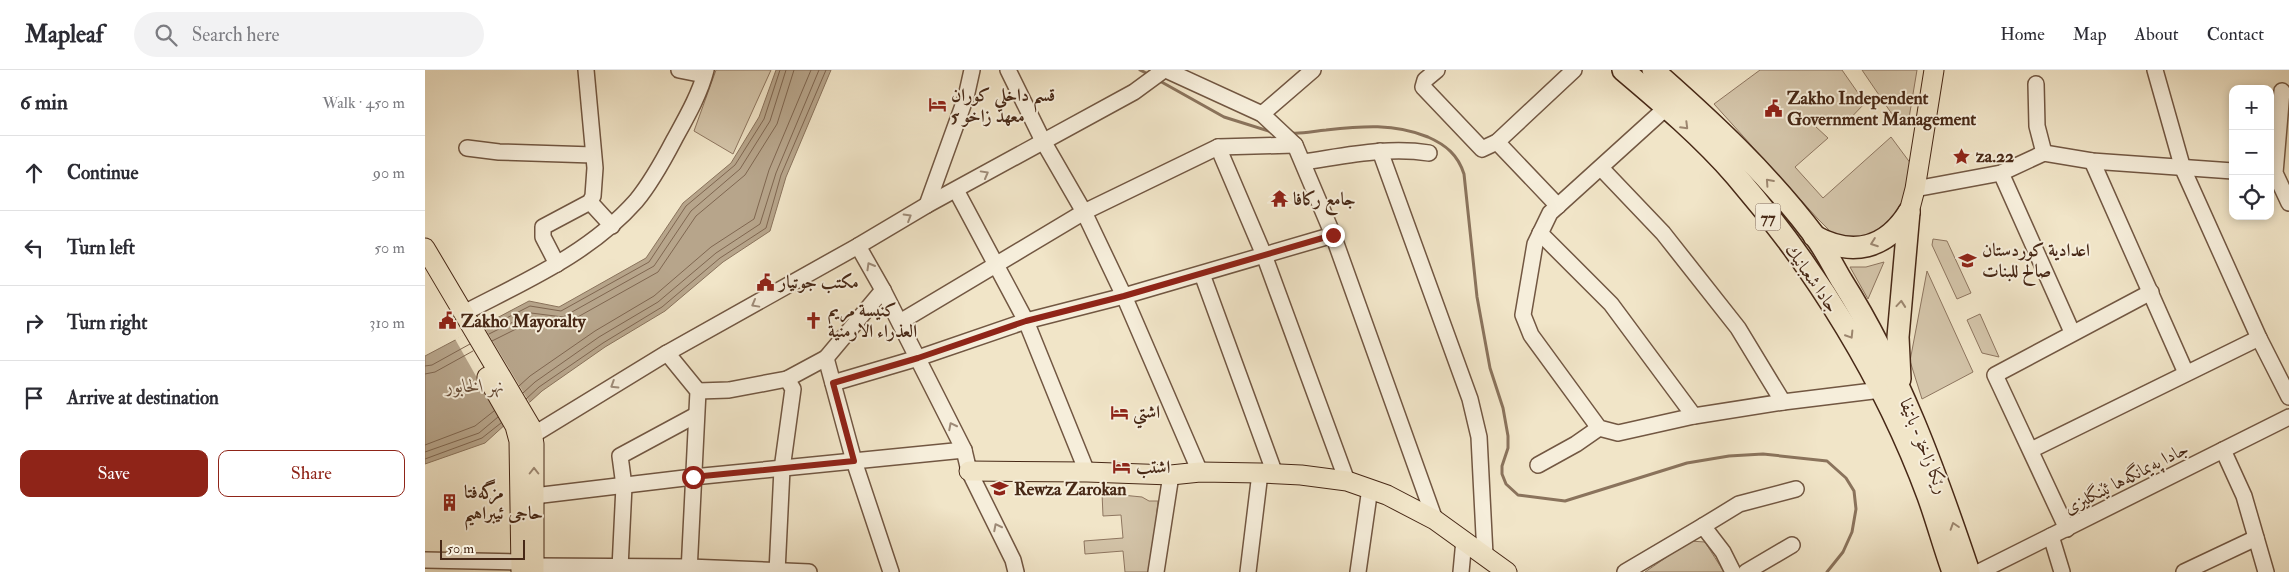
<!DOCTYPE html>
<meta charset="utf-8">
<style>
:root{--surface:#fff;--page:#f2f2f3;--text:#2b2b33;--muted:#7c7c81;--line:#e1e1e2;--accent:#8f2418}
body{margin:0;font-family:"IM FELL Double Pica",Amiri,serif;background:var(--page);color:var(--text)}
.controls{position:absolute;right:15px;top:15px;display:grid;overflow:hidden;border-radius:10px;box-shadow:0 2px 8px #0003}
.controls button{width:45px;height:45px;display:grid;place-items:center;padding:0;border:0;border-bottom:1px solid var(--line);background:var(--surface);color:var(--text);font:25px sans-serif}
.scale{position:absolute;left:15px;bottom:12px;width:85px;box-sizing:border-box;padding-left:5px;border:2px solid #472816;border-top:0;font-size:14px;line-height:18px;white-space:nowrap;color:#472816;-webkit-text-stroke:4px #f6eedb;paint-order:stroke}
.stop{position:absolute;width:15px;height:15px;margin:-11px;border:4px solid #8f2418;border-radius:50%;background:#fff}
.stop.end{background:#8f2418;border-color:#fff;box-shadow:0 1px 5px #0008}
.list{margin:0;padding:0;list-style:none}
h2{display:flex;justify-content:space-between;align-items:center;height:65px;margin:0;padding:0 20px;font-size:21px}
h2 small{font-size:16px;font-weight:400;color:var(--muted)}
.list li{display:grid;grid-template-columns:32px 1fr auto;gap:15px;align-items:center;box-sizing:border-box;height:75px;padding:0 20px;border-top:1px solid var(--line)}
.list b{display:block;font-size:19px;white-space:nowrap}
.list em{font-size:16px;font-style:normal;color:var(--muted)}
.actions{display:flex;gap:10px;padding:15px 20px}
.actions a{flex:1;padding:11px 0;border:1px solid var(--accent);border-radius:10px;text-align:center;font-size:18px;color:var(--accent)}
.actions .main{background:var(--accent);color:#fff}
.icon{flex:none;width:28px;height:28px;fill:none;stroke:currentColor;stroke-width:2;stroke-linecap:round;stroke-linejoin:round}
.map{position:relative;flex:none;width:1864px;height:502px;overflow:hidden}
header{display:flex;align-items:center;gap:30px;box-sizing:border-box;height:70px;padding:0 25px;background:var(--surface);border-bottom:1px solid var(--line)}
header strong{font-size:24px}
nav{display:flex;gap:28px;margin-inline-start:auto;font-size:18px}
.search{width:350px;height:45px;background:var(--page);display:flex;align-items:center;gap:12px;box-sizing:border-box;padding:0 18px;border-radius:28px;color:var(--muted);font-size:19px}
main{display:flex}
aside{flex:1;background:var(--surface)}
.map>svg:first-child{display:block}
.green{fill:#d4c5aa;stroke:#8e7660}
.water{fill:#b7a58b;stroke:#8a735c}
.pier{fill:#f1e5c8}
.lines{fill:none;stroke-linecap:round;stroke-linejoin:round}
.shore{stroke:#7f6650;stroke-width:1}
.stream{stroke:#8a735c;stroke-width:3}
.minor-casing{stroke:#725742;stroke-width:18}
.major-casing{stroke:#472816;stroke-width:21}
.highway-casing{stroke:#472816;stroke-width:24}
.minor{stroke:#f6eedb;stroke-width:15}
.major{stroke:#f1e5c8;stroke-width:19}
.highway{stroke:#f1e5c8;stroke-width:21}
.oneway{stroke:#9c866f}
.oneway2{stroke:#9e8b78}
.route{stroke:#8f2418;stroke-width:6}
.labels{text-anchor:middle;stroke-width:4;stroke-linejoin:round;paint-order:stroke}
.shield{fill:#f6eedb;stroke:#7c6351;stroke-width:1}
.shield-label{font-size:16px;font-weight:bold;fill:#472816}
.poi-label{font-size:18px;font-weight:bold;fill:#472816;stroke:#f6eedb;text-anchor:start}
.street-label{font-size:18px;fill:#472816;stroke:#f6eedb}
.water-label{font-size:19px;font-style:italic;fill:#694e39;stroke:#f6eedb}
</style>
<header>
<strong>Mapleaf</strong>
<div class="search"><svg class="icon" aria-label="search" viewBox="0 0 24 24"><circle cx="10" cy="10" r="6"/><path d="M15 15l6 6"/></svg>Search here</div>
<nav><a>Home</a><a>Map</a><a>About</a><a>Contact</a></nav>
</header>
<main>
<aside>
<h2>6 min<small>Walk · 450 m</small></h2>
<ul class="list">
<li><svg class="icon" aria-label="ahead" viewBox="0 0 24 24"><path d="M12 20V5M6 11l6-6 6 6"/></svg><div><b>Continue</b></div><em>90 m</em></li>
<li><svg class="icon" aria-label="left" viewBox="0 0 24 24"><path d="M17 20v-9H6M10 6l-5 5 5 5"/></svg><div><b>Turn left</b></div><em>50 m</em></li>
<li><svg class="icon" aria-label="right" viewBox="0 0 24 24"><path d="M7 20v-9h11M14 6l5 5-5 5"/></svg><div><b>Turn right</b></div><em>310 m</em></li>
<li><svg class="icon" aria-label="arrive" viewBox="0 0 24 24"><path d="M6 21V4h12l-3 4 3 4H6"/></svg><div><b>Arrive at destination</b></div></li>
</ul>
<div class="actions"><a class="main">Save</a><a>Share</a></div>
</aside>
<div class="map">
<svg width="1864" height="502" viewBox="0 0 1864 502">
<rect width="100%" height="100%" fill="#f1e5c8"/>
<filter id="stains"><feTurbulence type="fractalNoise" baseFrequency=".004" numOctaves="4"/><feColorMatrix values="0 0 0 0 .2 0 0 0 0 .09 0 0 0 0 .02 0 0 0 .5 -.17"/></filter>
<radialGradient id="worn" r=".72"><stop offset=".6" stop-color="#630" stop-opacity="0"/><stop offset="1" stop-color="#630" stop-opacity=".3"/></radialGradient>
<g class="green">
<polygon points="291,0 346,0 308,84 269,61"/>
<polygon points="1335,0 1417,0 1440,33 1417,57 1397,46 1390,56 1403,68 1370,97 1398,128 1466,67 1489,98 1479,147 1457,167 1413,169 1393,149 1289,34"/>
<polygon points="1437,0 1492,0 1484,48 1473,53"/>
<polygon points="1508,169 1522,171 1546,223 1532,229 1507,175"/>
<polygon points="1459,192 1443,229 1425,197 1441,197"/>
<polygon points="1502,201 1548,302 1497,329 1485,291"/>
<polygon points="1555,244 1574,287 1557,283 1542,250"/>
<polygon points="677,423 717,427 724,431 733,431 726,502 700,502 698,481 660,484 659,471 698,468 696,445 678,446"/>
<polygon points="1265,471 1280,472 1299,502 1220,502"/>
</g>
<polygon class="water" points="351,0 406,0 361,107 345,161 298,192 240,241 180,277 117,321 60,373 0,394 0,286 104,231 134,237 221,188 258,133 306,93 334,47"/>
<polygon class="pier" points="58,255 106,335 81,359 30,269"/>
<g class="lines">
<g class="shore">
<polyline points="60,259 105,236 136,241 224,192 261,136 310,95 339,49 355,0"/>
<polyline points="64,264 106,243 138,247 229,196 266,141 315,99 345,51 361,0"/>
<polyline points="67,271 107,251 133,255 142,253 233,202 271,146 320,105 352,54 369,0"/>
<polyline points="0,296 7,295 45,274"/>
<polyline points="0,304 10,302 48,281"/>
<polyline points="94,316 105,306 170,261 229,226 286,177 329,149 344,100 386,0"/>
<polyline points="98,323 110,312 174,267 233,232 291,183 335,154 351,103 394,0"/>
<polyline points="101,329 114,317 178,273 237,237 295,188 341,158 356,105 401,0"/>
<polyline points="0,375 50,356 69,341"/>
<polyline points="0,382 54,363 73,347"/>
<polyline points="0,389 57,368 76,353"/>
</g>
<g class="stream">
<polyline points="715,0 723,4"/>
<polyline points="733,10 799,47 847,62"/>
<path d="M866,63c12,1 23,-2 35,-3 36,-4 68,-7 102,7 18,8 30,18 36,37l13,123 13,71 13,40 5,28v12l-6,18v8l4,10 12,11 47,6 122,-38 42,-7 34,-2 64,7 19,17 8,13 2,18 -4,23 -9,20 -16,20"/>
</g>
<defs>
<g id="minor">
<polyline points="254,0 279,5"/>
<polyline points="583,0 618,71 659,142 699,226 775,402"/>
<polyline points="741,0 837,44 870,75 908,165 1010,450"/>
<polyline points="1012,0 1000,10 998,17 1057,79 1072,72 1149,0"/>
<polyline points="1730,0 1758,99 1834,268 1864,327"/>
<polyline points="1611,14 1612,56 1619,83"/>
<polyline points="1857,21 1850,103 1864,133"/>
<polyline points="1242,37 1125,143 1110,174 1098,245 1106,265 1174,358 1193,363 1269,346 1358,332 1456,320"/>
<polyline points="837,44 888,0"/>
<polyline points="1072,72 1133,136"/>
<polyline points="793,77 839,185 922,411"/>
<polyline points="42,78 74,82 168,85"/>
<polyline points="955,81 1045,329 1054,367 1060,485"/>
<polyline points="1667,91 1761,303"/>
<path d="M878,92c42,-6 85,-16 126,-9"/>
<polyline points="1176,98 1238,163 1313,258 1358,332"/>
<polyline points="1576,103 1647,262"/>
<polyline points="1490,119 1576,103 1619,83 1667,91 1808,101"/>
<polyline points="531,120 601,251 662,402"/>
<polyline points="165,132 187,156"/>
<polyline points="502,135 541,27 547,0"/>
<polyline points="1115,163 1186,234 1269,346"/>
<polyline points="433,176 458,220 539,380 544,401 588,490 591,502"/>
<polyline points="132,194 118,167 118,157 165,132 168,126 170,98 161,0"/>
<polyline points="777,204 850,404"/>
<path d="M39,243c61,-32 125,-59 172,-112 15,-18 27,-40 38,-61 12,-22 26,-46 32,-70"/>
<polyline points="475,252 659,142 793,77 870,75"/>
<polyline points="242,283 273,321 264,502"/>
<polyline points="401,288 429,391 466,502"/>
<polyline points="408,313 493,288 601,251 699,226 908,165"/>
<polyline points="273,321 304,320 362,309 401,288 458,220"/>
<polyline points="108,365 242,283 433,176 502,135 709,22 739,0"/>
<polyline points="1606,380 1834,268"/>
<polyline points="1798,380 1819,426 1841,502"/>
<polyline points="1113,395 1151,374 1174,358"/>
<polyline points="109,426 268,407 539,380"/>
<polyline points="1278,456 1314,434 1371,419"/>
<polyline points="1642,459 1570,305 1726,222"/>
<polyline points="1626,466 1637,502"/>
<polyline points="0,490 96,492"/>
<polyline points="109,496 264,497 384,502"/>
<polyline points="195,498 199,416 195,386 271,345"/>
<polyline points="352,502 357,399 368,319 362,309"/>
<polyline points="731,502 746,405"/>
<polyline points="823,502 835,403"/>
<polyline points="933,502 945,418"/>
<polyline points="1036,502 1039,470"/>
<polyline points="1200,502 1278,456 1298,482 1308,502"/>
<polyline points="1321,502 1367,475"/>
<polyline points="1554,502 1864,347"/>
<polyline points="1759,502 1831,468"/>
</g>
<g id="major">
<polyline points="1484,142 1490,119 1509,0"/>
<polyline points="0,178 106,357 109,374 109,502"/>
<polyline points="62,307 90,356 94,371 96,502"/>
<polyline points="544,401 662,402 746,405 775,402 835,403 876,405 922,411 962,425 1010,450 1082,502"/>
</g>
<g id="highway">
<path d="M1198,0c39,33 79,67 113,106 81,94 149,204 192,320 9,25 16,51 25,76"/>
<path d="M1228,0c58,51 115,104 161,165 11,14 19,31 28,46 57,90 93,190 127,291"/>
<path d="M1389,166c38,21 72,13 95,-24"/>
<polyline points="1475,309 1473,267 1484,142"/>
</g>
</defs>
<use href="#minor" class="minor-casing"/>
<use href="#major" class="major-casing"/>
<use href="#highway" class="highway-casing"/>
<use href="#minor" class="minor"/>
<use href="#major" class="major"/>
<use href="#highway" class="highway"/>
</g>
<defs><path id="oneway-chevron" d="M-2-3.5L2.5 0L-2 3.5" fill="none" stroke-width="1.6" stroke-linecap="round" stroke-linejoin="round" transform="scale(1.25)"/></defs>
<g class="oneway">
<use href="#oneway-chevron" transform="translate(1260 56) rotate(45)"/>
<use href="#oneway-chevron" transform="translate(1344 112) rotate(-132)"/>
<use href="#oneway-chevron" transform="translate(1449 173) rotate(160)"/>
<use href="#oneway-chevron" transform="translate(1476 234) rotate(-85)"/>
<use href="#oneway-chevron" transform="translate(1425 265) rotate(58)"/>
<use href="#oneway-chevron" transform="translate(109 401) rotate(-90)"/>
<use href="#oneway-chevron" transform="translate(1529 456) rotate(-108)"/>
</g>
<g class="oneway2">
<use href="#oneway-chevron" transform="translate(560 104) rotate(-29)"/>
<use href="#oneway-chevron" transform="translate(483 147) rotate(-31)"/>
<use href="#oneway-chevron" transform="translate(445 196) rotate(-120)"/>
<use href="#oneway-chevron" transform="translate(330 234) rotate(151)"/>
<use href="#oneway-chevron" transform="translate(189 315) rotate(148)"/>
<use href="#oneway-chevron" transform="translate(527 356) rotate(-117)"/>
<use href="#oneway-chevron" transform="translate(572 457) rotate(-117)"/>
</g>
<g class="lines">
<polyline class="route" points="268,407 429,391 408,313 493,288 601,251 699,226 908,165"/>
</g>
<defs>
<symbol id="hotel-bare" viewBox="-9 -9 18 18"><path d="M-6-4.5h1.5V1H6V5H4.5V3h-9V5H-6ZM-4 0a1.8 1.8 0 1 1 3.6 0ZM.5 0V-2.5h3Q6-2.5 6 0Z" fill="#8f2418" stroke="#f6eedb" stroke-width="2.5" paint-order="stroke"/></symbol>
<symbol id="civic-bare" viewBox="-9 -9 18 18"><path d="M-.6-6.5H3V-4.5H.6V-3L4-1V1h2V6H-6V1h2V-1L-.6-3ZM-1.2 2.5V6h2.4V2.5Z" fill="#8f2418" stroke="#f6eedb" stroke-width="2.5" paint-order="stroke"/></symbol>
<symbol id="sight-bare" viewBox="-9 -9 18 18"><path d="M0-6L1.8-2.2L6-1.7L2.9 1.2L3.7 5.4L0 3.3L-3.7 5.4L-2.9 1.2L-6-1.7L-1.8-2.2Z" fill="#8f2418" stroke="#f6eedb" stroke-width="2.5" paint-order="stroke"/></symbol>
<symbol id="temple-bare" viewBox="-9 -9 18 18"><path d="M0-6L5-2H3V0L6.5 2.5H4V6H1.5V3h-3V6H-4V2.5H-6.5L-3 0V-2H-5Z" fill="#8f2418" stroke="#f6eedb" stroke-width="2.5" paint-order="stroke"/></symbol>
<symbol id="school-bare" viewBox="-9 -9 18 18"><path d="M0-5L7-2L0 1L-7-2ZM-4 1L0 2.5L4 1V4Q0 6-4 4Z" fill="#8f2418" stroke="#f6eedb" stroke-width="2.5" paint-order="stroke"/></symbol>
<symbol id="church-bare" viewBox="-9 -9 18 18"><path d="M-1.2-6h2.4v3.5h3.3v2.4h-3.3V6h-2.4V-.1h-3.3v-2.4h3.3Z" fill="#8f2418" stroke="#f6eedb" stroke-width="2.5" paint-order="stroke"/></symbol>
<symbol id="building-bare" viewBox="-9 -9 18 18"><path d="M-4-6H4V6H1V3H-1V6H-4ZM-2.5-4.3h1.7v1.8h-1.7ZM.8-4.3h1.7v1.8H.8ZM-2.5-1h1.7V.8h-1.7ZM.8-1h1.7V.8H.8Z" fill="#8f2418" stroke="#f6eedb" stroke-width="2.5" paint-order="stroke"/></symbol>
</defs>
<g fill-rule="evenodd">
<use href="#hotel-bare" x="500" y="22" width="25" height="25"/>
<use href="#civic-bare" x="1336" y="26" width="25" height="25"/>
<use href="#sight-bare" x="1524" y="74" width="25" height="25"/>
<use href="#temple-bare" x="842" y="116" width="25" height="25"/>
<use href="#school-bare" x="1530" y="178" width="25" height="25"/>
<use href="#civic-bare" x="328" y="200" width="25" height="25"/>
<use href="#church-bare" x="376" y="238" width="25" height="25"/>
<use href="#civic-bare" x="10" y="238" width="25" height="25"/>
<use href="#hotel-bare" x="682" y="330" width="25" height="25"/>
<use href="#hotel-bare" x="684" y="384" width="25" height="25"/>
<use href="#school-bare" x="562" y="406" width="25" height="25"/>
<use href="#building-bare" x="12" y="420" width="25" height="25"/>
</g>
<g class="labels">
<rect class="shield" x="1330.5" y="133.5" width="25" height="27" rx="4"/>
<g class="shield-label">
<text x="1343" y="153">77</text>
</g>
<g class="poi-label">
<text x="526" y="31">قسم داخلي كوران<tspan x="526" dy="21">معهد زاخو 5</tspan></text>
<text x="1362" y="34">Zakho Independent<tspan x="1362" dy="21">Government Management</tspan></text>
<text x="1551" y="92">za.22</text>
<text x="868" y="135">جامع ركافا</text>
<text x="1557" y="186">اعدادية كوردستان<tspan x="1557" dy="21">صالح للبنات</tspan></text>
<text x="354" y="218">مکتب جوتیار</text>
<text x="403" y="246">كنيسة مريم<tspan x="403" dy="21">العذراء الارمنية</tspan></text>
<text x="36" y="257">Zakho Mayoralty</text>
<text x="708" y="348">اشتي</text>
<text x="711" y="403">اشتب</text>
<text x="589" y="425">Rewza Zarokan</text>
<text x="39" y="428">مزگه‌فتا<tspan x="39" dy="21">حاجى ئيبراهيم</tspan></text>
</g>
<g class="street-label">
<text transform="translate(1387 208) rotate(55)" y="6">جادا شعبانيك</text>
<text transform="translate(1499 376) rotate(68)" y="6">رێکا زاخۆ - باتیفا</text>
<text transform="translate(1701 408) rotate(-27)" y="6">جادا په‌يمانگه‌ها ئێنگليزى</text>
</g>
<g class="water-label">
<text x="50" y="322">نهر الخابور</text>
</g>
</g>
<rect width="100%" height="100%" filter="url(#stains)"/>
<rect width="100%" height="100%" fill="url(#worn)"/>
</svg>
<div class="controls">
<button>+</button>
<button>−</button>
<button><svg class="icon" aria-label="locate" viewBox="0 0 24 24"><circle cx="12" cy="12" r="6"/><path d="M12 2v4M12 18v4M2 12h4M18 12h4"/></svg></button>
</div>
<div class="scale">50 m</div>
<div class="stop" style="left:268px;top:407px"></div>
<div class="stop end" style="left:908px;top:165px"></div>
</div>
</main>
